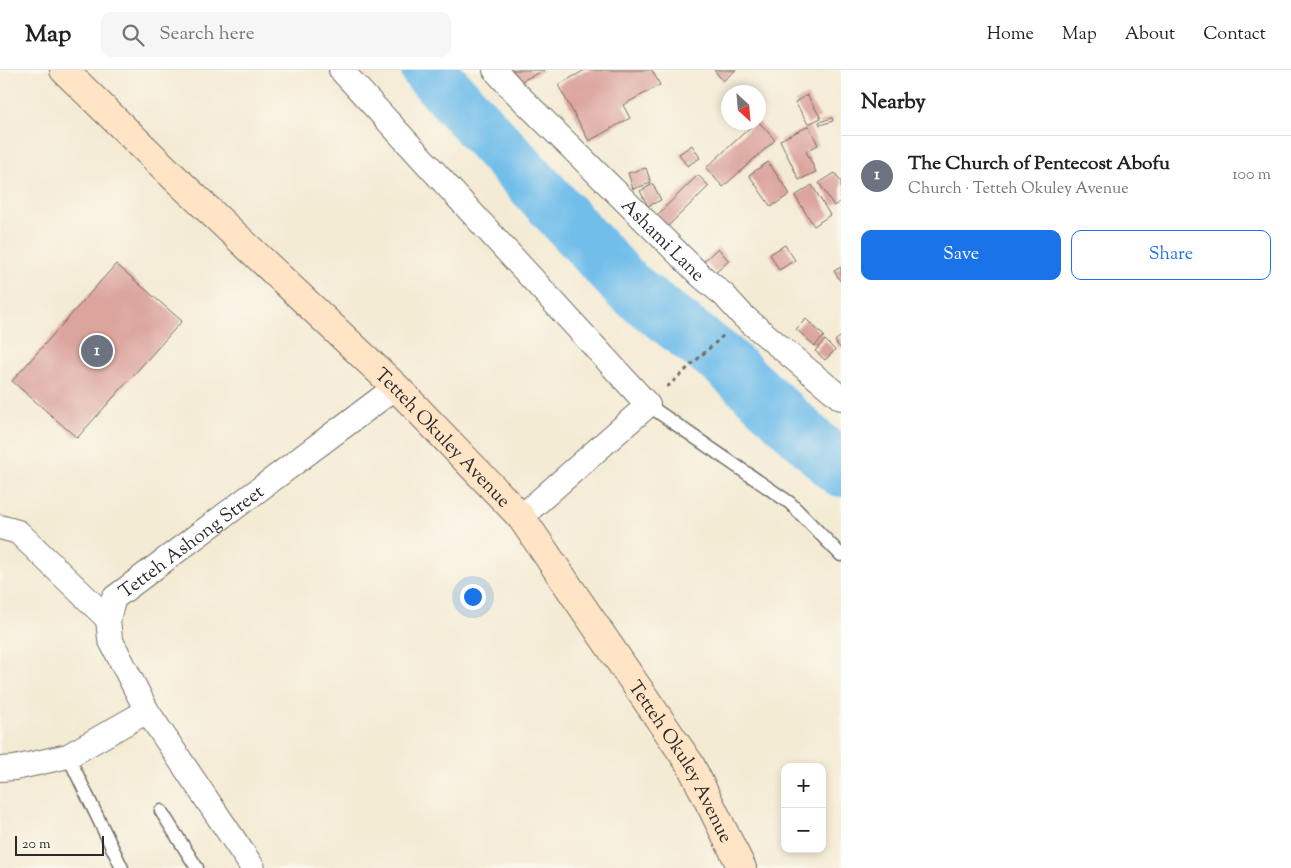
<!DOCTYPE html>
<meta charset="utf-8">
<style>
:root{--surface:#fff;--page:#f6f6f6;--text:#222;--muted:#767676;--line:#e0e0e0;--accent:#1a73e8}
body{margin:0;font-family:"Sorts Mill Goudy",serif;background:var(--page);color:var(--text)}
.controls{position:absolute;right:15px;bottom:15px;display:grid;overflow:hidden;border-radius:10px;box-shadow:0 2px 8px #0003}
.controls button{width:45px;height:45px;display:grid;place-items:center;padding:0;border:0;border-bottom:1px solid var(--line);background:var(--surface);color:var(--text);font:25px sans-serif}
.compass{position:absolute;left:721px;top:15px;width:45px;height:45px;border-radius:50%;background:var(--surface);box-shadow:0 2px 8px #0003;rotate:154deg}
.scale{position:absolute;left:15px;bottom:12px;width:89px;box-sizing:border-box;padding-left:5px;border:2px solid #2b2b2b;border-top:0;font-size:14px;line-height:18px;white-space:nowrap;color:#2b2b2b;-webkit-text-stroke:4px #fbf7ec;paint-order:stroke}
.you{position:absolute;left:472px;top:526px;width:18px;height:18px;margin:-12px;border:4px solid #fff;border-radius:50%;background:#1a73e8;box-shadow:0 0 0 8px #1a73e833}
.badge{display:grid;place-items:center;width:32px;height:32px;border-radius:50%;background:var(--accent);color:#fff;font-size:16px;font-weight:700}
.pin{position:absolute;translate:-50% -50%;border:2px solid #fff;box-shadow:0 1px 5px #0006}
.list{margin:0;padding:0;list-style:none}
h2{display:flex;justify-content:space-between;align-items:center;height:65px;margin:0;padding:0 20px;font-size:21px}
h2 small{font-size:16px;font-weight:400;color:var(--muted)}
.list li{display:grid;grid-template-columns:32px 1fr auto;gap:15px;align-items:center;box-sizing:border-box;height:80px;padding:0 20px;border-top:1px solid var(--line)}
.list b{display:block;font-size:19px;white-space:nowrap}
.list p{margin:0;font-size:16px;white-space:nowrap;color:var(--muted)}
.list em{font-size:16px;font-style:normal;color:var(--muted)}
.actions{display:flex;gap:10px;padding:15px 20px}
.actions a{flex:1;padding:11px 0;border:1px solid var(--accent);border-radius:10px;text-align:center;font-size:18px;color:var(--accent)}
.actions .main{background:var(--accent);color:#fff}
.icon{flex:none;width:28px;height:28px;fill:none;stroke:currentColor;stroke-width:2;stroke-linecap:round;stroke-linejoin:round}
.map{position:relative;flex:none;width:841px;height:798px;overflow:hidden}
header{display:flex;align-items:center;gap:30px;box-sizing:border-box;height:70px;padding:0 25px;background:var(--surface);border-bottom:1px solid var(--line)}
header strong{font-size:24px}
nav{display:flex;gap:28px;margin-inline-start:auto;font-size:18px}
.search{width:350px;height:45px;background:var(--page);display:flex;align-items:center;gap:12px;box-sizing:border-box;padding:0 18px;border-radius:10px;color:var(--muted);font-size:19px}
main{display:flex}
aside{flex:1;background:var(--surface)}
.map>svg:first-child{display:block}
.lines{fill:none;stroke-linecap:round;stroke-linejoin:round}
.river{stroke:#71beeb;stroke-width:54}
.building{fill:#dba49d}
.lane-casing{stroke:#716e66;stroke-width:15}
.street-casing{stroke:#716e66;stroke-width:26}
.secondary-casing{stroke:#716e66;stroke-width:30}
.path{stroke:#716e66;stroke-width:3;stroke-dasharray:4 4;stroke-linecap:butt}
.lane{stroke:#fff;stroke-width:12}
.street{stroke:#fff;stroke-width:24}
.secondary{stroke:#ffe4c6;stroke-width:28}
.labels{text-anchor:middle;stroke-width:4.5;stroke-linejoin:round;paint-order:stroke}
.street-label{font-size:19px;fill:#2b2b2b;stroke:#fbf7ec}
</style>
<header>
<strong>Map</strong>
<div class="search"><svg class="icon" aria-label="search" viewBox="0 0 24 24"><circle cx="10" cy="10" r="6"/><path d="M15 15l6 6"/></svg>Search here</div>
<nav><a>Home</a><a>Map</a><a>About</a><a>Contact</a></nav>
</header>
<main>
<div class="map">
<svg width="841" height="798" viewBox="0 0 841 798">
<rect width="100%" height="100%" fill="#fbf7ec"/>
<filter id="ink" filterUnits="userSpaceOnUse"><feTurbulence type="fractalNoise" baseFrequency=".02" numOctaves="2"/><feDisplacementMap in="SourceGraphic" scale="10" xChannelSelector="R" yChannelSelector="G"/><feConvolveMatrix kernelMatrix="1 2 1 2 8 2 1 2 1" color-interpolation-filters="sRGB"/></filter>
<filter id="wash" filterUnits="userSpaceOnUse"><feTurbulence type="fractalNoise" baseFrequency=".0096" numOctaves="4" result="noise"/><feDisplacementMap in="SourceGraphic" scale="20" xChannelSelector="R" yChannelSelector="G"/><feGaussianBlur stdDeviation="1.12" result="paint"/><feColorMatrix in="noise" values="0 0 0 0 0 0 0 0 0 0 0 0 0 0 0 0 0 1.4 0 .05"/><feComposite in="paint" operator="in"/></filter>
<g filter="url(#wash)">
<rect width="100%" height="100%" fill="#f4ebd4"/>
<g class="lines">
<polyline class="river" points="428,0 628,217 723,290 841,400"/>
</g>
<g id="blocks">
<g class="building">
<polygon points="508,0 545,0 515,14"/>
<polygon points="585,0 652,0 660,15 623,35 630,48 589,71 558,15"/>
<polygon points="714,0 736,0 723,11"/>
<polygon points="807,25 821,48 808,54 795,32"/>
<polygon points="832,48 833,51 820,55 819,52"/>
<polygon points="756,52 759,52 775,70 723,117 706,98"/>
<polygon points="809,56 818,75 806,81 816,102 799,110 780,70"/>
<polygon points="692,75 700,88 687,96 679,84"/>
<polygon points="768,92 790,124 771,137 749,105"/>
<polygon points="646,98 651,113 633,119 628,103"/>
<polygon points="835,103 841,112 841,131 834,136 819,113"/>
<polygon points="698,105 709,116 667,157 656,146"/>
<polygon points="653,114 661,130 648,136 640,121"/>
<polygon points="812,115 830,145 814,156 795,126"/>
<polygon points="785,175 795,190 779,200 770,184"/>
<polygon points="718,178 729,191 715,203 704,191"/>
<polygon points="116,194 182,251 77,368 12,311"/>
<polygon points="841,197 841,212 834,201"/>
<polygon points="806,249 824,266 815,276 796,259"/>
<polygon points="841,266 841,279 835,271"/>
<polygon points="825,270 835,280 825,290 815,281"/>
</g>
</g>
</g>
<g filter="url(#ink)">
<use href="#blocks" fill-opacity="0" stroke="#716e66" stroke-width="1"/>
<g class="lines">
<defs>
<g id="lane">
<polyline points="648,335 790,433 841,485"/>
<polyline points="68,686 122,798"/>
<polyline points="161,741 197,798"/>
</g>
<g id="street">
<polyline points="341,0 648,335 521,447"/>
<path id="s1" d="M495,0l19,21 187,185 23,19 19,21 98,82"/>
<polyline points="0,457 18,462 108,549"/>
<polyline points="0,699 15,698 68,686 147,641"/>
<path id="s2" d="M253,798l-106,-157 -37,-72 -2,-20 6,-21 282,-211"/>
</g>
<g id="secondary">
<path id="s3" d="M64,0l113,110 219,207 125,130 169,247 52,104"/>
</g>
</defs>
<use href="#lane" class="lane-casing"/>
<use href="#street" class="street-casing"/>
<use href="#secondary" class="secondary-casing"/>
<polyline class="path" points="667,317 725,264"/>
<use href="#lane" class="lane"/>
<use href="#street" class="street"/>
<use href="#secondary" class="secondary"/>
</g>
</g>
<g class="labels">
<g class="street-label">
<text dy="7" stroke="none"><textPath href="#s1" startOffset="239">Ashami Lane</textPath></text>
<text dy="7" stroke="none"><textPath href="#s3" startOffset="528">Tetteh Okuley Avenue</textPath></text>
<text dy="7" stroke="none"><textPath href="#s2" startOffset="408">Tetteh Ashong Street</textPath></text>
<text dy="7" stroke="none"><textPath href="#s3" startOffset="932">Tetteh Okuley Avenue</textPath></text>
</g>
</g>
</svg>
<div class="controls">
<button>+</button>
<button>−</button>
</div>
<svg class="compass" viewBox="-18 -18 36 36"><path d="M0-13l5 13h-10z" fill="#e53935"/><path d="M0 13l5-13h-10z" fill="#767676"/></svg>
<div class="scale">20 m</div>
<div class="you"></div>
<div class="pin badge" style="left:97px;top:281px;background:#6b7280">1</div>
</div>
<aside>
<h2>Nearby<small></small></h2>
<ul class="list">
<li><span class="badge" style="background:#6b7280">1</span><div><b>The Church of Pentecost Abofu</b><p>Church · Tetteh Okuley Avenue</p></div><em>100 m</em></li>
</ul>
<div class="actions"><a class="main">Save</a><a>Share</a></div>
</aside>
</main>
